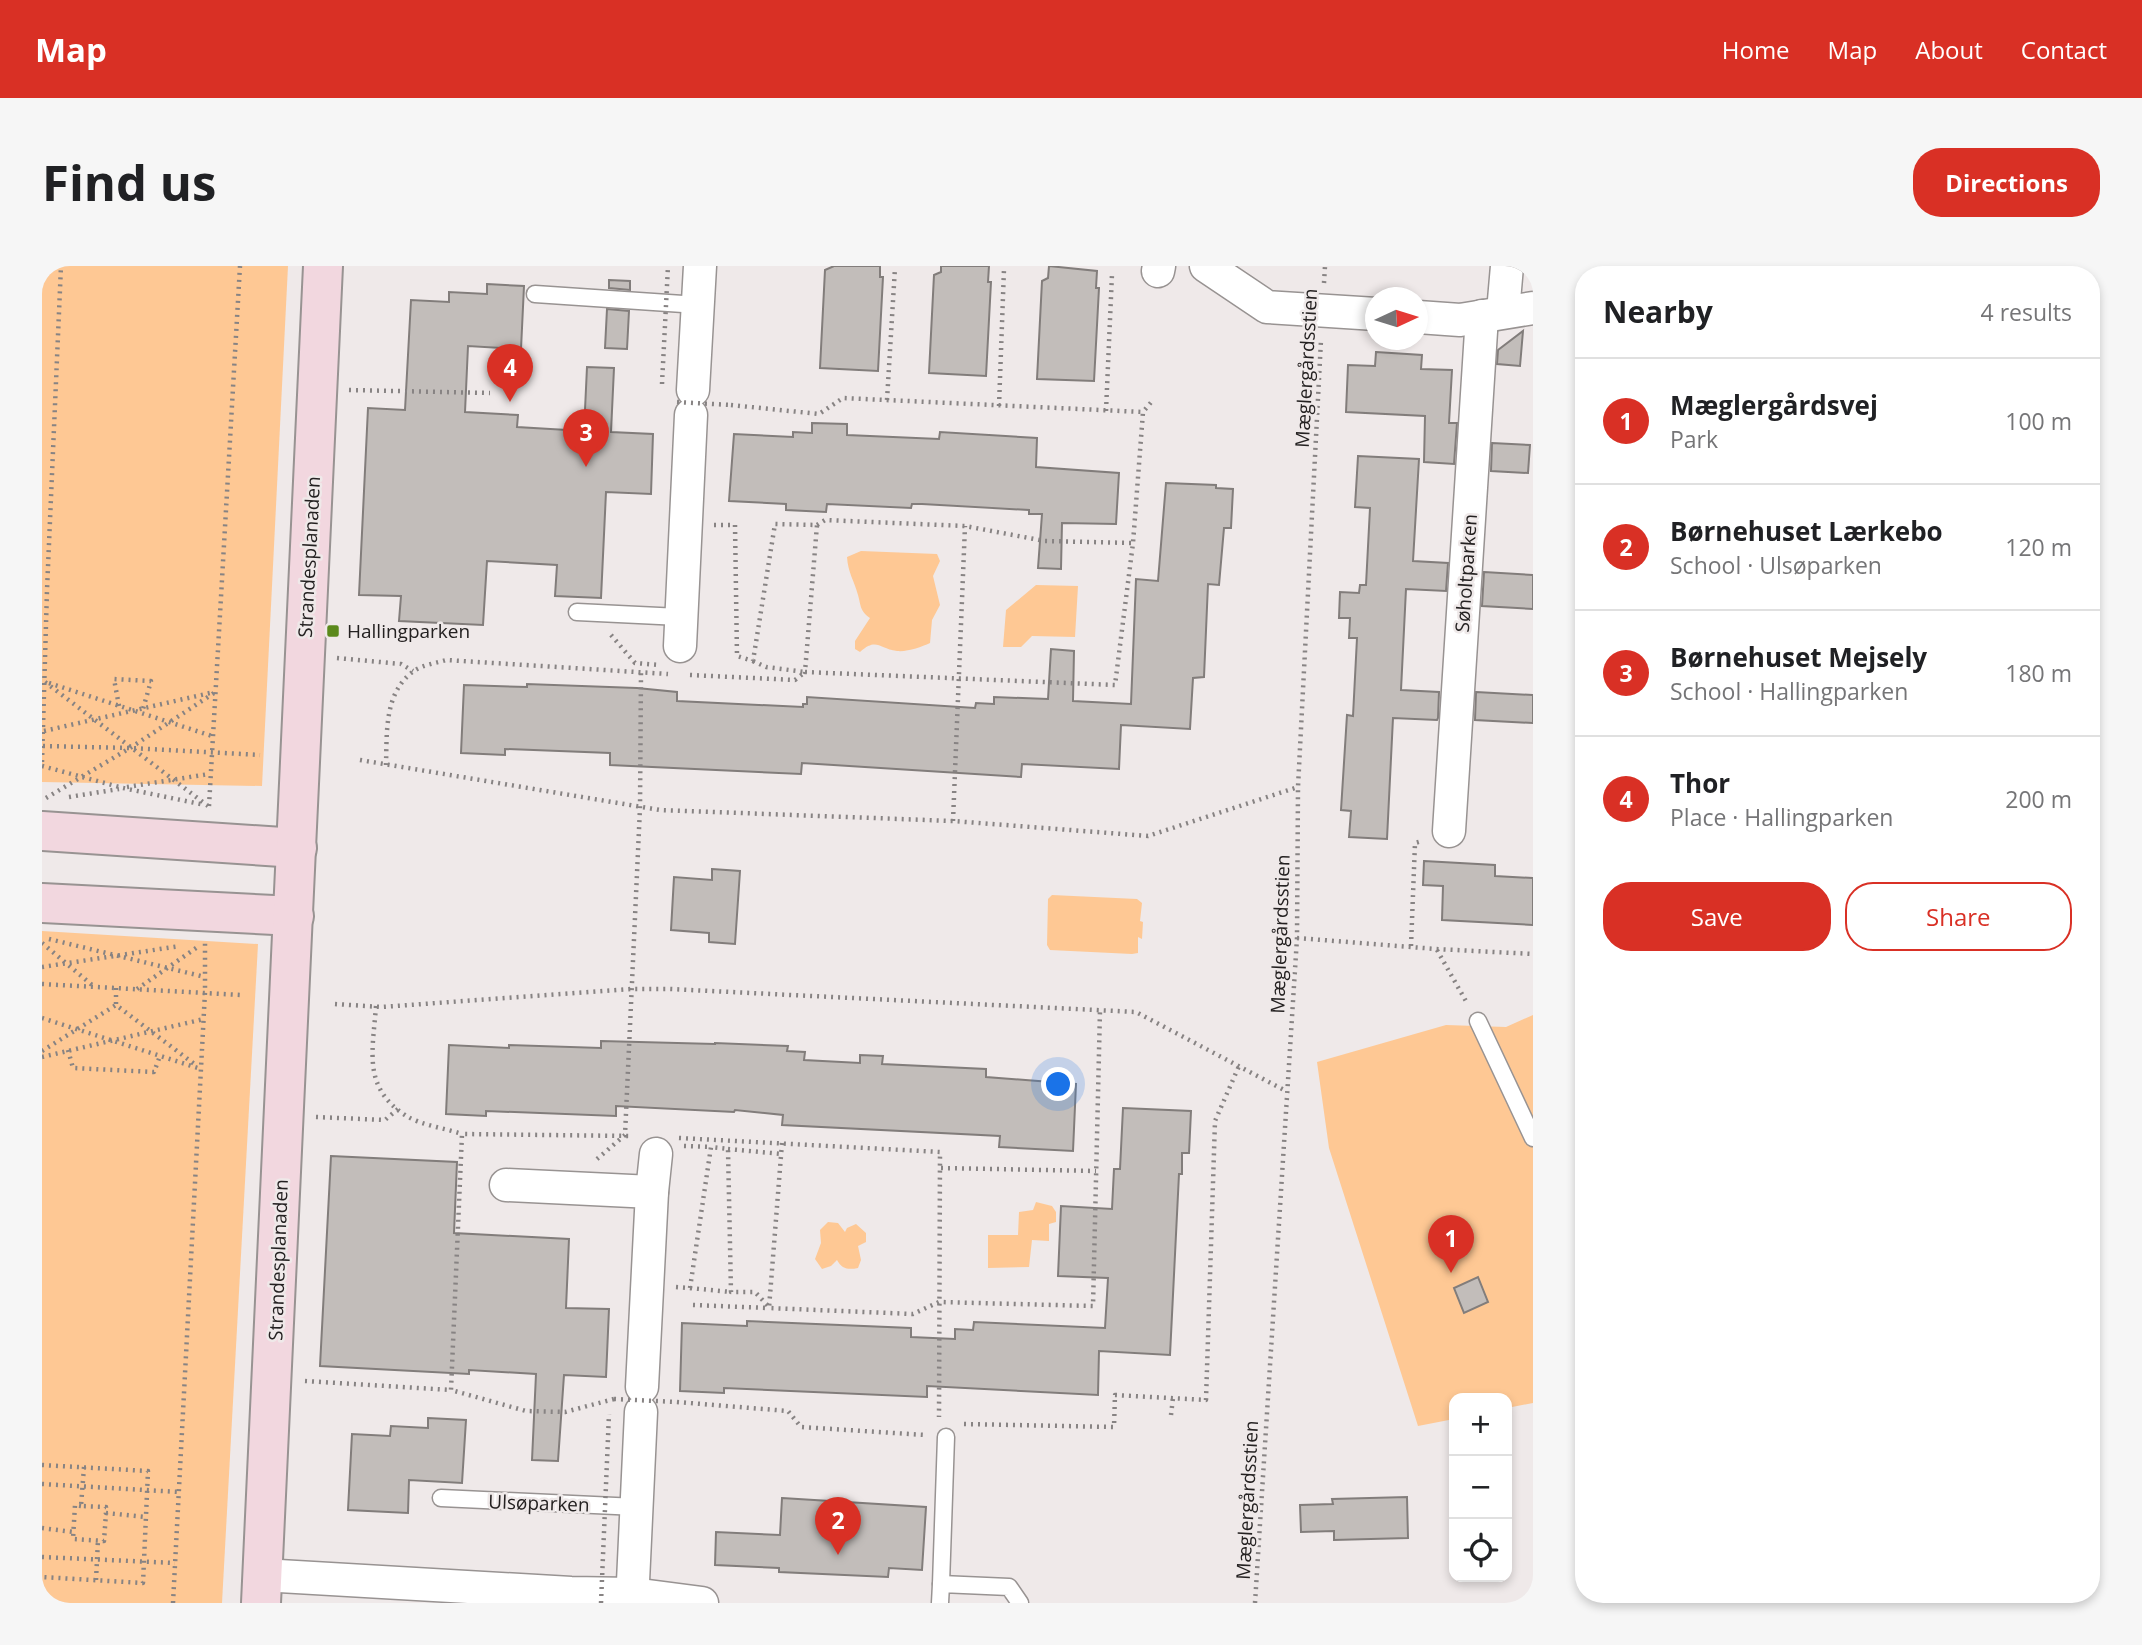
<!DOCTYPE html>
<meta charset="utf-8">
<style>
:root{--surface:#fff;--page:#f6f6f6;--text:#202124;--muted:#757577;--line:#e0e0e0;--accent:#d93025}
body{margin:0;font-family:"Open Sans",sans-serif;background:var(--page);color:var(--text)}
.controls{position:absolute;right:21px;bottom:21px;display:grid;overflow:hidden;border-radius:14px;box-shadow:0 4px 10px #0003}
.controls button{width:63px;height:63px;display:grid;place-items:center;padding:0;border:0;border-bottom:2px solid var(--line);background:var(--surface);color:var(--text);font:35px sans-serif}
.compass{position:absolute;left:1323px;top:21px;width:63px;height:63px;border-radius:50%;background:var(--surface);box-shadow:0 4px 10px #0003;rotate:86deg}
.you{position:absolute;left:1017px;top:819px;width:24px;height:24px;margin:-18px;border:5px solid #fff;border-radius:50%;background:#1a73e8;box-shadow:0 0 0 10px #1a73e833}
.badge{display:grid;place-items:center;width:46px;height:46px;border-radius:50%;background:var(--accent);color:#fff;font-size:23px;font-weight:700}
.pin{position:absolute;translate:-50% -58px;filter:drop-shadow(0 2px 4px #0008)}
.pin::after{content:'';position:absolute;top:37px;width:24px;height:21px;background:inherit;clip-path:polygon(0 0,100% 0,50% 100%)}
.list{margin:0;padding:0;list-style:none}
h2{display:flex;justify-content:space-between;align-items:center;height:91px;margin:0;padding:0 28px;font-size:30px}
h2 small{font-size:23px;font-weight:400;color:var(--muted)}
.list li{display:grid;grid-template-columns:46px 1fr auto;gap:21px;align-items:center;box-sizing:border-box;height:126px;padding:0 28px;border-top:2px solid var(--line)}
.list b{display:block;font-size:26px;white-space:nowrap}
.list p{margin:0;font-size:23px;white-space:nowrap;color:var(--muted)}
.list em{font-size:23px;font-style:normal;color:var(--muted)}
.actions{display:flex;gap:14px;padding:21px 28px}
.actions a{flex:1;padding:16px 0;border:2px solid var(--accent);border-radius:28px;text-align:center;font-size:24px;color:var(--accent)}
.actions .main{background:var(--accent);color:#fff}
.icon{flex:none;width:38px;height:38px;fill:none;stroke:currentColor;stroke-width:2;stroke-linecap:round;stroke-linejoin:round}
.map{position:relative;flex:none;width:1491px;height:1337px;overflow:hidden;border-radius:28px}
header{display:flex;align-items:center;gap:42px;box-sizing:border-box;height:98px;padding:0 35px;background:var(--accent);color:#fff}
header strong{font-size:33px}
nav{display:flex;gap:38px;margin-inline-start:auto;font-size:24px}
.intro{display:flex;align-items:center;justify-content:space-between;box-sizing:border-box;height:168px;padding:0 42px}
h1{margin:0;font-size:49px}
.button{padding:18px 32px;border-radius:28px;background:var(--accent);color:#fff;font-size:24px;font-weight:700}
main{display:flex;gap:42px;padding:0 42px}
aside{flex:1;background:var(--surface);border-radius:28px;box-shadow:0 4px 10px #0003}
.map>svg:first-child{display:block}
.green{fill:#fec894}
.building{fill:#c2bdba;stroke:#827d7b;stroke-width:2}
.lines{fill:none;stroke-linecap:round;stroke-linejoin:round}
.lane-casing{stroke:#989392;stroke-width:19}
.street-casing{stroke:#989392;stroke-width:35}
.secondary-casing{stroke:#989392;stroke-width:42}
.path{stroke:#878383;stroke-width:4.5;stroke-dasharray:2 5;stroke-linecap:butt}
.lane{stroke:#fff;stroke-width:16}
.street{stroke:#fff;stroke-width:32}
.secondary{stroke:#f2d7df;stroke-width:38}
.path-bridge{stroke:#878383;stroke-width:4.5;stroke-dasharray:2 5;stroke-linecap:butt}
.poi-dot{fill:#5b891b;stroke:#efe9e9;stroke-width:2.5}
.labels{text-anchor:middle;stroke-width:5;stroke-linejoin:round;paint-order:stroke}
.street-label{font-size:19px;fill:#242121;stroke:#efe9e9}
.poi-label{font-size:19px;fill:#242121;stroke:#efe9e9;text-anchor:start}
</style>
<header>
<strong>Map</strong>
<nav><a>Home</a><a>Map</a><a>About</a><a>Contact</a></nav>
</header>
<div class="intro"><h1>Find us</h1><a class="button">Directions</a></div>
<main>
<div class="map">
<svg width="1491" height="1337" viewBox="0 0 1491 1337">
<rect width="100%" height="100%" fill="#efe9e9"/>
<g class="green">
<polygon points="0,0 246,0 220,520 0,516"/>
<path d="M819,285l76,3 3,7 -7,15 7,29 -8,15 -2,23c-9,4 -22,9 -33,8 -18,-2 -20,-14 -37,1l-5,-3v-8l15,-23c-10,-7 -9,-12 -12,-23 -4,-15 -10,-22 -11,-38z"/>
<polygon points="994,319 1036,320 1033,371 990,370 979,381 961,381 964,344"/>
<polygon points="1010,629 1095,633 1100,637 1098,655 1101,656 1100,673 1096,671 1096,687 1090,688 1008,684 1005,679 1006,633"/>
<polygon points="0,665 216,678 180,1337 0,1337"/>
<polygon points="1491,749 1491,1137 1465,1142 1465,1132 1412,1132 1412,1153 1376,1160 1287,882 1275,796 1404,759 1464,761"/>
<polygon points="994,936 1010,940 1014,946 1014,956 1007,958 1007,975 990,974 987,1001 946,1002 946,969 976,969 977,946 991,944"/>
<path d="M786,956l10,1 7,9 2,-4 9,-4 10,9v9l-8,4 3,14 -3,8c-10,2 -16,1 -21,-8l-6,6 -9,3 -7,-10 6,-16 -1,-13z"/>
</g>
<g class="building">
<polygon points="792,0 838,0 838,11 841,11 836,105 778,102 783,4"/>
<polygon points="899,0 947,0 946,16 949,16 944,110 887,107 892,9 899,6"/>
<polygon points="1007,0 1055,5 1054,22 1057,22 1052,115 995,113 1000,15 1006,12"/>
<polygon points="567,14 588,15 588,24 567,22"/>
<polygon points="445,18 482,20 479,83 426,80 423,146 476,149 475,161 542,165 545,101 572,102 569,166 611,168 609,228 564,226 559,332 513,330 515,299 445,295 441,359 357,355 359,330 317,329 326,142 363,144 369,34 407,36 407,26 445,28"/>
<polygon points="565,43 587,45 585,83 563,82"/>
<polygon points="1481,65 1478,100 1455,98 1456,84"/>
<polygon points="1334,86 1380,89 1379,103 1410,104 1407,157 1415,157 1412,198 1382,196 1383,150 1304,146 1306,99 1333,100"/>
<polygon points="770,157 805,158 805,169 897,173 898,166 995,172 994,201 1077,207 1074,258 1020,257 1019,303 996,302 1000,248 987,248 987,244 880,238 870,238 869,242 785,238 784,246 744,244 744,238 687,235 692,168 751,171 751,166 770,167"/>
<polygon points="1450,177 1488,179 1486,207 1449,205"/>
<polygon points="1316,190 1377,193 1371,295 1406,297 1404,325 1364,323 1359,424 1397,426 1396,452 1395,454 1351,452 1345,573 1307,571 1309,545 1299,544 1305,449 1311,450 1315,372 1307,372 1308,352 1297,352 1298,326 1317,327 1318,319 1324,319 1328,242 1313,241"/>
<polygon points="1124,217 1174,219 1174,222 1191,223 1189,262 1182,262 1177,319 1166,318 1162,411 1151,412 1148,463 1079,459 1077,503 980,498 979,511 760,497 759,508 568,499 568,487 463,483 463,489 419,487 422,419 485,421 485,418 595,422 635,426 635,435 761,441 761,438 765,438 765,431 933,442 934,437 952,438 952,431 1006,433 1009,383 1032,385 1031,435 1089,438 1094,313 1116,315"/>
<polygon points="1442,306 1491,309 1491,343 1440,340"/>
<polygon points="1434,426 1491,429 1491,457 1433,454"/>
<polygon points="1382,595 1453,599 1453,610 1491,612 1491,659 1400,654 1401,620 1381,619"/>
<polygon points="670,603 698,605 693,678 667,676 667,667 629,664 632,611 670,614"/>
<polygon points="559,775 673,778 673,777 746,780 745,785 763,786 762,794 818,797 818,789 841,790 840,798 944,803 944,811 1034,818 1031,885 957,881 958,870 740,859 741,849 693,844 692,846 574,840 574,850 444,845 444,850 404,848 407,779 467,782 467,779 559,782"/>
<polygon points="1081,842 1149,845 1147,887 1140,887 1140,908 1137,908 1128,1089 1057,1085 1056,1129 885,1120 885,1131 682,1122 682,1127 638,1125 640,1057 705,1060 705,1055 869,1062 869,1071 913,1073 913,1063 931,1064 932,1056 1063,1062 1066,1012 1016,1010 1019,940 1070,943 1072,903 1078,903"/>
<polygon points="289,890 415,896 412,967 527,973 524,1042 567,1043 564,1111 522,1109 516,1195 490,1194 494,1108 427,1104 427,1108 278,1100"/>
<polygon points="1436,1011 1446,1036 1422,1047 1412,1022"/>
<polygon points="386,1152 424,1154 420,1217 367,1214 366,1247 306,1244 310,1168 348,1170 349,1160 386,1162"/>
<polygon points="1365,1231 1366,1272 1292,1274 1292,1265 1259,1266 1258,1239 1291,1238 1290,1233"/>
<polygon points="740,1232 884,1241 880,1304 847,1302 846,1311 737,1306 737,1302 673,1299 674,1266 738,1269"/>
</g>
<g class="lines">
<defs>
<g id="lane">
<polyline points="493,28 656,39"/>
<polyline points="535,346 638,351"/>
<polyline points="1436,755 1491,872"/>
<polyline points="399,1232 595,1241"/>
<polyline points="899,1318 904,1171"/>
<polyline points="898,1337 899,1318 967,1321 978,1337"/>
</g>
<g id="street">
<polyline points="1164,0 1225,41 1334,48"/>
<polyline points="1116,5 1117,0"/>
<polyline points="1461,46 1465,0"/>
<polyline points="1376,51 1418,54 1491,42"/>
<polyline points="651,124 658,0"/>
<polyline points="638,380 649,149"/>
<polyline points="1407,565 1440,50"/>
<polyline points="464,919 610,926 600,1121"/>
<polyline points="610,926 614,888"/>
<polyline points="220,1309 529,1327 591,1328 660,1337"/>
<polyline points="590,1337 599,1146"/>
</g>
<g id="secondary">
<polyline points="0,565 255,582"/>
<polyline points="0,637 252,650"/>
<polyline points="219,1337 281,0"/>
</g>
</defs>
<use href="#lane" class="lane-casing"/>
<use href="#street" class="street-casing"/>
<use href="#secondary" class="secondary-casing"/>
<g class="path">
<polyline points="1282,17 1283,0"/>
<polyline points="307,124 448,127"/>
<polyline points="845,134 853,2"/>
<polyline points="689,139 777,148 801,132 1101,146"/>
<polyline points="957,140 962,3"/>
<polyline points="1064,145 1070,8"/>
<polyline points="672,259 693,259 695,390 711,395 733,258 775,259 763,406 1073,419 1091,277 1101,146 1111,134"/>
<polyline points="775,259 783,254 923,260 1003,275 1091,277"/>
<polyline points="569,369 593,397 617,399"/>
<polyline points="295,392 359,398 371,405"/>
<polyline points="711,395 724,401 763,406"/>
<polyline points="648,409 753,414 763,406"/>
<polyline points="3,416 166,540"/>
<polyline points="7,417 170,470"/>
<polyline points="77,440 72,413 109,415 101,443"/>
<polyline points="2,465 168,427"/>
<polyline points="1,480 88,482 218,489"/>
<polyline points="318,494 618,544 911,555 1106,570 1256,521"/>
<polyline points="0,496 5,324 19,0"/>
<path d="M344,499c1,-33 -2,-73 28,-94 8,-6 22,-8 32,-11l222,14"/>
<polyline points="0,500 81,522 163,539"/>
<polyline points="85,521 167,508"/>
<polyline points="27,531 77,523"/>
<polyline points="4,532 88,482 172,427"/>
<polyline points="167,540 198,0"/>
<polyline points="911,555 923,260"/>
<polyline points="1255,672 1394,683 1491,688"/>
<polyline points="7,673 163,711"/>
<polyline points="0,677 50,719"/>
<polyline points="1369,680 1373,577 1380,575"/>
<polyline points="1395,684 1425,737"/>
<polyline points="0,701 138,680"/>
<polyline points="0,718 199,729"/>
<polyline points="74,722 74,739 155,800"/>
<polyline points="95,723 157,680"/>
<polyline points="293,738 339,741 589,723 628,723 1094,746 1244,825"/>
<path d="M334,740c-3,44 -14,81 29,109 15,10 39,13 57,19"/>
<polyline points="0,752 159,803"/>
<polyline points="26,784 31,802 112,806 118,790"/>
<polyline points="0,785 74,739"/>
<polyline points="0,791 162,753"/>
<polyline points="274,851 343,854 356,843"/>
<polyline points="637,872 898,886 897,1151"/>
<polyline points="740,877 727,1042 871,1048 897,1036 1051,1040 1058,744"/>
<polyline points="642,880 669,881"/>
<polyline points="686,883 740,888"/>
<polyline points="555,893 583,869 598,542 599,406"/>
<polyline points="899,902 1054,905"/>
<polyline points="634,1021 648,1022 669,881 686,883 689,1026 713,1026 727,1041"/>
<polyline points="648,1022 689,1026"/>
<polyline points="651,1039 726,1042"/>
<polyline points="263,1115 409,1124"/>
<polyline points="572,1133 523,1146 484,1145 409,1124 420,868 590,870"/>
<polyline points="635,1136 746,1145 759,1161 883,1169"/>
<polyline points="1129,1149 1131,1132"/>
<polyline points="922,1158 1072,1161 1073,1129 1164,1134 1173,855 1197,800"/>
<polyline points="0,1199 106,1205 101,1317 0,1311"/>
<polyline points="42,1201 39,1240 64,1241 64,1247 104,1251"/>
<polyline points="0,1218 137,1226"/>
<polyline points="39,1240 33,1239 31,1273 62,1275 64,1247"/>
<polyline points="0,1262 31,1266"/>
<polyline points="0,1291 133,1297"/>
<polyline points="54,1314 56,1274"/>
<polyline points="131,1337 163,726 163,677"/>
<polyline points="1213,1337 1255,672 1256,521 1279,74"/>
</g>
<use href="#lane" class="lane"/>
<use href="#street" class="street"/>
<use href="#secondary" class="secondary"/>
<g class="path-bridge">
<polyline points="620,118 626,0"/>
<polyline points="635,136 689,139"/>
<polyline points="572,1133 635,1136"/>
<polyline points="559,1337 567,1148"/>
</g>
</g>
<rect class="poi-dot" x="284" y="358" width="14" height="14" rx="3.5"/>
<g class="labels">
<g class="street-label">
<text transform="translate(1264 102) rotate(-87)" y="7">Mæglergårdsstien</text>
<text transform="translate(267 291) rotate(-87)" y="7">Strandesplanaden</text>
<text transform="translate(1424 307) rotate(-86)" y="7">Søholtparken</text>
<text transform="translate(1238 668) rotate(-88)" y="7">Mæglergårdsstien</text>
<text transform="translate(236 994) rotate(-88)" y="7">Strandesplanaden</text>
<text transform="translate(1205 1234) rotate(-87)" y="7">Mæglergårdsstien</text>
<text transform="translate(497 1237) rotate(2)" y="7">Ulsøparken</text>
</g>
<g class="poi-label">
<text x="305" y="372">Hallingparken</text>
</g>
</g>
</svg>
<div class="controls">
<button>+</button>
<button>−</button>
<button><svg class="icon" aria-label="locate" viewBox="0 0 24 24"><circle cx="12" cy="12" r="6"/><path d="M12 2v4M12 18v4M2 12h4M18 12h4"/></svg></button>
</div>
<svg class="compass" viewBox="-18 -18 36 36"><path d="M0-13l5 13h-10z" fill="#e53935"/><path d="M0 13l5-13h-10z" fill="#757577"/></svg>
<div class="you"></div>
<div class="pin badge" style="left:1409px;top:1007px">1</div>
<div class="pin badge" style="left:796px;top:1289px">2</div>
<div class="pin badge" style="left:544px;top:201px">3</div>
<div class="pin badge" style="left:468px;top:136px">4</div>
</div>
<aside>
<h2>Nearby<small>4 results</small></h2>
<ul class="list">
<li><span class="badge">1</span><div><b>Mæglergårdsvej</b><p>Park</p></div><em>100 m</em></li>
<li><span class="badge">2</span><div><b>Børnehuset Lærkebo</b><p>School · Ulsøparken</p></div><em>120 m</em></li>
<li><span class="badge">3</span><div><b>Børnehuset Mejsely</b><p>School · Hallingparken</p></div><em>180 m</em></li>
<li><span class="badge">4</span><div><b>Thor</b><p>Place · Hallingparken</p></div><em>200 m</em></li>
</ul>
<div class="actions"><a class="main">Save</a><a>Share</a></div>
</aside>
</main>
